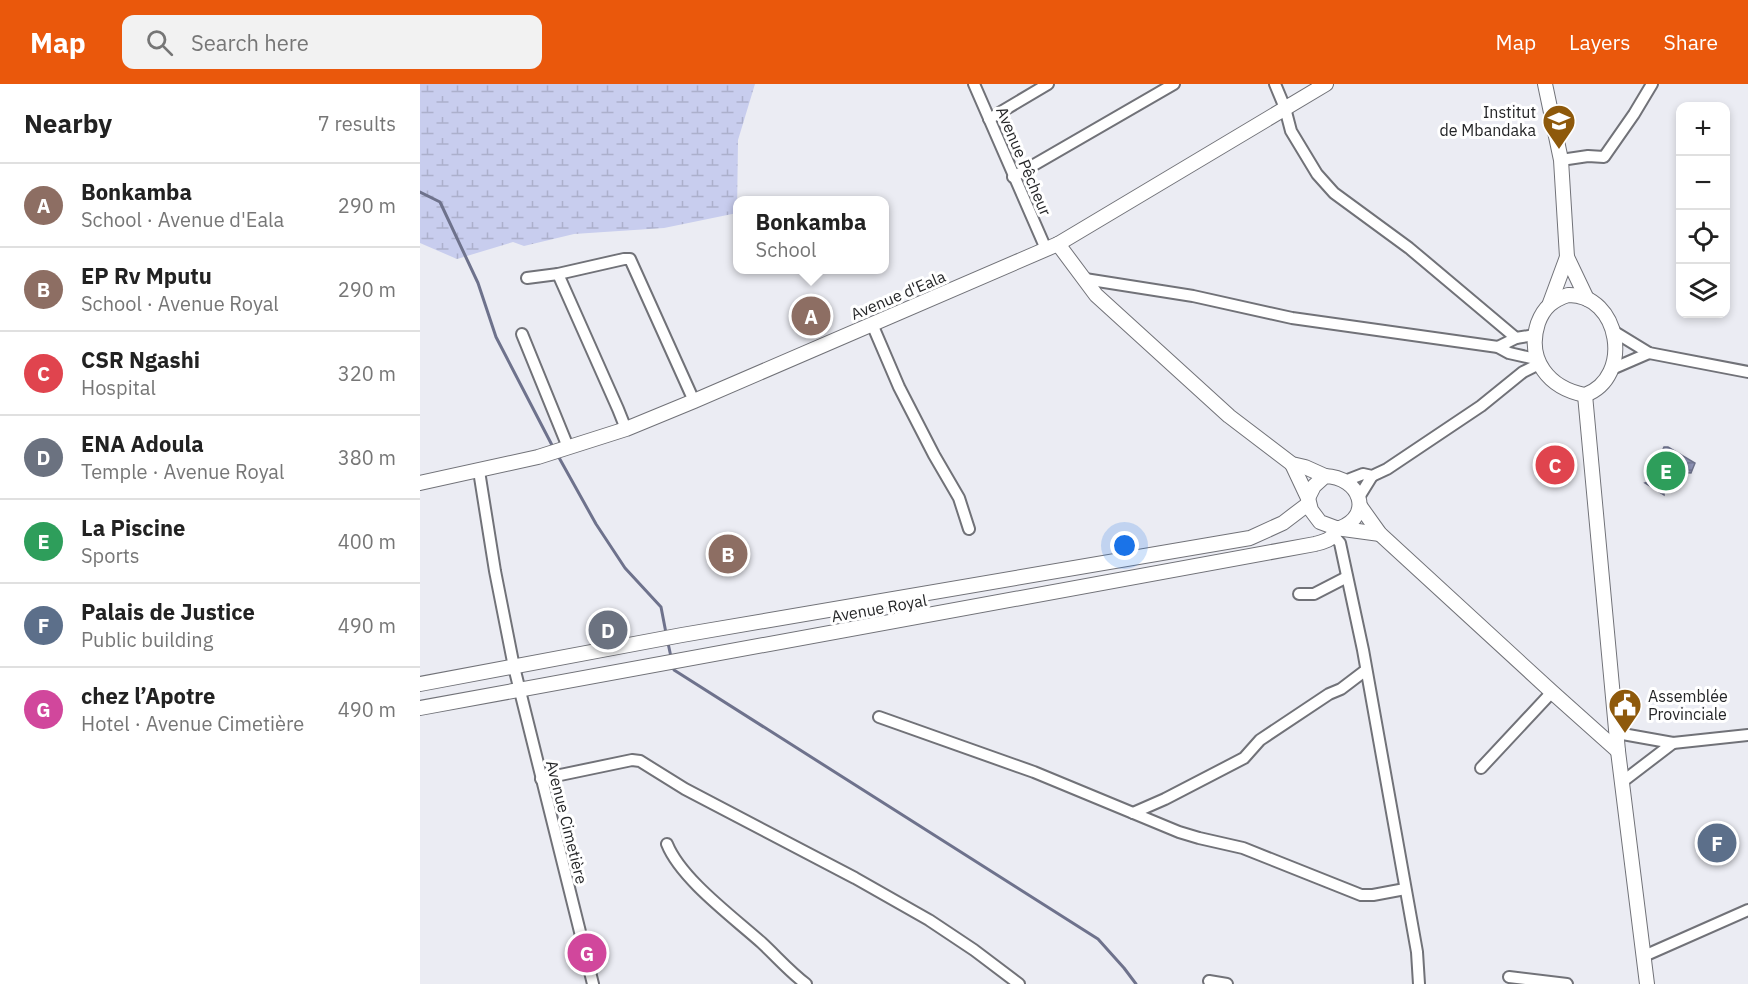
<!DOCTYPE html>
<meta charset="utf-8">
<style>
:root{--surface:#fff;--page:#f2f2f2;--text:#222;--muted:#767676;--line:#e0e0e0;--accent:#ea580c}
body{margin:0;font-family:"IBM Plex Sans",sans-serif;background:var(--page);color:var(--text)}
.controls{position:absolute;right:18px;top:18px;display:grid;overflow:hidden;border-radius:12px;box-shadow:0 3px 9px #0003}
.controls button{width:54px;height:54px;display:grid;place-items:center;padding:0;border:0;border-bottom:2px solid var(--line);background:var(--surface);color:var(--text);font:30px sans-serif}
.you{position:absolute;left:705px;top:462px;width:21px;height:21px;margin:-15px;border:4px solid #fff;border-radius:50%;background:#1a73e8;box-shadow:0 0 0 9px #1a73e833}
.badge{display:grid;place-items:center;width:39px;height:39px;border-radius:50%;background:var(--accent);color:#fff;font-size:20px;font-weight:700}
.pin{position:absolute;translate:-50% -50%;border:3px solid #fff;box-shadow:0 2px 6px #0006}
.popup{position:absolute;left:313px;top:112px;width:156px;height:78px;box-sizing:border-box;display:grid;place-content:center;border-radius:12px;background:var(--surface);filter:drop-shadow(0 2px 4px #0005);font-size:20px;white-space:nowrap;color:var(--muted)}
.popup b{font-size:22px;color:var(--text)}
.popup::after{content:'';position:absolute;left:50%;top:100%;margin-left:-12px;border:12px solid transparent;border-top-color:var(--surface)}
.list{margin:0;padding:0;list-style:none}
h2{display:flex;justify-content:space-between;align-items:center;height:78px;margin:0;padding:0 24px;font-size:26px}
h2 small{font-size:20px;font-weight:400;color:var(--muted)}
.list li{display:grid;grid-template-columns:39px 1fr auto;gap:18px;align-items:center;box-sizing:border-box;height:84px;padding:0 24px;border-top:2px solid var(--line)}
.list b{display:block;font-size:22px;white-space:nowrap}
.list p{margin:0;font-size:20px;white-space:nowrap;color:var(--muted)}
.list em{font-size:20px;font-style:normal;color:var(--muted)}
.icon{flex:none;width:33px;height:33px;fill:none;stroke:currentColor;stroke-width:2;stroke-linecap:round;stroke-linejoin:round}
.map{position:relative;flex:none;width:1328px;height:900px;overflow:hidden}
header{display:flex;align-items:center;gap:36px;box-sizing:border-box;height:84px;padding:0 30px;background:var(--accent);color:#fff}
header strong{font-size:28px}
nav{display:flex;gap:33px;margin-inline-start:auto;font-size:21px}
.search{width:420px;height:54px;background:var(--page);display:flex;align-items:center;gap:15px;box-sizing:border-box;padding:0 21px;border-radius:12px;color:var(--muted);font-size:22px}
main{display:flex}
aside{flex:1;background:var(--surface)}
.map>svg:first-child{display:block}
.wetland{fill:url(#wetland-marsh)}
.water{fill:url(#water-rules);stroke:#6e728c;stroke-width:1.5}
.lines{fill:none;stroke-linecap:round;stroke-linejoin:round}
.stream{stroke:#6e728c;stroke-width:3}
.minor-casing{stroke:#717278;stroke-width:14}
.tertiary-casing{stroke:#717278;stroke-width:16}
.minor{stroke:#fff;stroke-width:10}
.tertiary{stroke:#fff;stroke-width:14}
.labels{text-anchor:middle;stroke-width:6;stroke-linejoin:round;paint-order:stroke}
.poi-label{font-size:16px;fill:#252628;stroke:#fff;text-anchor:end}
.street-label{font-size:16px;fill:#252628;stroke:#fff}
</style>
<header>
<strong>Map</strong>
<div class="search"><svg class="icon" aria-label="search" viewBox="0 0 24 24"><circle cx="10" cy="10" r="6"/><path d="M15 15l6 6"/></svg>Search here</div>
<nav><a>Map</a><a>Layers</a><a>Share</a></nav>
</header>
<main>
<aside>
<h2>Nearby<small>7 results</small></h2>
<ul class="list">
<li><span class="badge" style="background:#8d6e63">A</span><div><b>Bonkamba</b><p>School · Avenue d'Eala</p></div><em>290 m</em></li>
<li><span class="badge" style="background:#8d6e63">B</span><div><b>EP Rv Mputu</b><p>School · Avenue Royal</p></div><em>290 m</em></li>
<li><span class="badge" style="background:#e0444e">C</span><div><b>CSR Ngashi</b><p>Hospital</p></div><em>320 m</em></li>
<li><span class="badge" style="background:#6b7280">D</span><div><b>ENA Adoula</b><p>Temple · Avenue Royal</p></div><em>380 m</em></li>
<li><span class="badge" style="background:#2e9e5b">E</span><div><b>La Piscine</b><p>Sports</p></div><em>400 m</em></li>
<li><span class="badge" style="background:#5c6f8a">F</span><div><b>Palais de Justice</b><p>Public building</p></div><em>490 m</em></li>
<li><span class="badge" style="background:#d1479c">G</span><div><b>chez l’Apotre</b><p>Hotel · Avenue Cimetière</p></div><em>490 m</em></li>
</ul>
</aside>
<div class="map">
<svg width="1328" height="900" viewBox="0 0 1328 900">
<defs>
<pattern id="wetland-marsh" width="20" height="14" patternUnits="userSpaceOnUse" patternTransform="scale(1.5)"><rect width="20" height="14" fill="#c8cdee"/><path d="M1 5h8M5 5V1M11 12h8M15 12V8" fill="none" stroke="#acb0cc"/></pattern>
<pattern id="water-rules" width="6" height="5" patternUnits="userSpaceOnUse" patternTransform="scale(1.5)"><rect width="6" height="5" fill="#8e93b7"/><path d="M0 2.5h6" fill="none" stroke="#747895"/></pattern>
</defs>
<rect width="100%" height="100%" fill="#ebecf3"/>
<polygon class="wetland" points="0,0 335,0 318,56 317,129 244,144 154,150 104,162 93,158 37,175 0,159"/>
<polygon class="water" points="1244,363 1248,363 1275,379 1271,389 1256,388 1244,408 1244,411 1225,399 1228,398"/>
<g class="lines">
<g class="stream">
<polyline points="0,108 20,118 58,199 76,253 134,365"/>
<polyline points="137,370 176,440 205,484 241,523 246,549"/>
<polyline points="248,559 251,573"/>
<polyline points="253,582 254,586 678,855 704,884 716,900"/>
</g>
<defs>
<g id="minor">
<polyline points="554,0 626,165"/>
<polyline points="855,0 865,24 871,47 897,90 914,109 989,164 1096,254"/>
<polyline points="569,35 628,0"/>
<polyline points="1141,76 1168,72 1184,73 1214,30 1232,0"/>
<polyline points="593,93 754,0"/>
<polyline points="138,190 198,325 206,345"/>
<polyline points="107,194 138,190 204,175 210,175 274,317"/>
<polyline points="665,195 773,212 872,234 1078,263 1089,269 1116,275"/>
<polyline points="452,240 479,303 514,371 539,414 549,445"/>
<polyline points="1193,247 1229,269 1328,288"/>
<polyline points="102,250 148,363"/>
<polyline points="1078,263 1096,254 1115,251"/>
<polyline points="1192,285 1229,269"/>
<polyline points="59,387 75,487 94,583 173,900"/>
<polyline points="925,397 943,390 952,392 967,385 1061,322 1103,288 1119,280"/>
<polyline points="939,413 952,392"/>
<polyline points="914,452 920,459 943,566 997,868 999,900"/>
<polyline points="879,510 894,510 927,493"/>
<polyline points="459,633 614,688 759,748 779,754 823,764 941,811 953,811 985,805"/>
<polyline points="1197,649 1253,659 1328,651"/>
<polyline points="1061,684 1132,608"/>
<polyline points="121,695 212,676 220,677 265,705 435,794 509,836 554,866 599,900"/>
<polyline points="1202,698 1253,659"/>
<polyline points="713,729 745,715 824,674 840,656 909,610 921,605 946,586"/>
<path d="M247,760c14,35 66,73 95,99 15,14 28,29 44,41"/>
<polyline points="1224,872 1328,826"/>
<polyline points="1089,893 1147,900"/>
<polyline points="789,897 807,900"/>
</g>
<g id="tertiary">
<polyline points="1125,0 1141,76 1147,173 1167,215"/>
<polyline points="638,160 676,211 809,332 872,380 885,383 905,392"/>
<path d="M1148,211c52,-1 66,82 17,100 -36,-7 -59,-35 -47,-72 6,-16 15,-23 30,-28z"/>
<polyline points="1130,219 1147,173"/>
<polyline points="1165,311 1198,667 1227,900"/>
<polyline points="872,380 888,414 891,426 900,438 916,444 960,450"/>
<polyline points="0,399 118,373 206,345 274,317 638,160 906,0"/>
<path d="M888,414l6,-12 11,-10c35,1 49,39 15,52"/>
<polyline points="940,422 960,450 1132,608 1198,667"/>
<polyline points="0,600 262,551 830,454 863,439 888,420"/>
<path d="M0,624l895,-164c11,-3 18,-4 21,-16"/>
</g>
</defs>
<use href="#minor" class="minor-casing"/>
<use href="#tertiary" class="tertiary-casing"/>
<use href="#minor" class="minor"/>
<use href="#tertiary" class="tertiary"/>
</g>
<defs>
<symbol id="school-pin" viewBox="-11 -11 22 30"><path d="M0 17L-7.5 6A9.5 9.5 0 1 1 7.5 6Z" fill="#8e590b" stroke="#fff"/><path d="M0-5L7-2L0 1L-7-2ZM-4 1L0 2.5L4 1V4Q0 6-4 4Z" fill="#fff"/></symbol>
<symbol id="civic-pin" viewBox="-11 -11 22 30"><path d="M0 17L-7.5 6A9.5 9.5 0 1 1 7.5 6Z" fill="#8e590b" stroke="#fff"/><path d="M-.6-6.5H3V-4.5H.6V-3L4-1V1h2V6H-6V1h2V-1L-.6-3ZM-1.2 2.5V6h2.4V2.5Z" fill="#fff"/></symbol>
</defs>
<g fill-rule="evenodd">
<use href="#school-pin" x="1120" y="18" width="38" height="52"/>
<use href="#civic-pin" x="1186" y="602" width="38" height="52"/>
</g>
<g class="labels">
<g class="poi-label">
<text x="1116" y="34">Institut<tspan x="1116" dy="18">de Mbandaka</tspan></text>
<text x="1228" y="618" text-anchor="start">Assemblée<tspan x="1228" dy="18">Provinciale</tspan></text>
</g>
<g class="street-label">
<text transform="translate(604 77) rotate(67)" y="6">Avenue Pêcheur</text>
<text transform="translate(478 211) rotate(-23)" y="6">Avenue d'Eala</text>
<text transform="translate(459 524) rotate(-10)" y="6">Avenue Royal</text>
<text transform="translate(147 738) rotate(76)" y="6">Avenue Cimetière</text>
</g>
</g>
</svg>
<div class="controls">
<button>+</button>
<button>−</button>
<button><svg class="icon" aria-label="locate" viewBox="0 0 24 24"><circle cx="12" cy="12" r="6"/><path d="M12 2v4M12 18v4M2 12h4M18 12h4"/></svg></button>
<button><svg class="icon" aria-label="layers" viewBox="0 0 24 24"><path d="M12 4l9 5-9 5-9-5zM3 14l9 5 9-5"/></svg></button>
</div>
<div class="you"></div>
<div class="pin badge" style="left:391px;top:232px;background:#8d6e63">A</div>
<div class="popup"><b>Bonkamba</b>School</div>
<div class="pin badge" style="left:308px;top:470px;background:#8d6e63">B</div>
<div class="pin badge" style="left:1135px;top:381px;background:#e0444e">C</div>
<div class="pin badge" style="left:188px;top:546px;background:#6b7280">D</div>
<div class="pin badge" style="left:1246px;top:387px;background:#2e9e5b">E</div>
<div class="pin badge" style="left:1297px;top:759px;background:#5c6f8a">F</div>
<div class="pin badge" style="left:167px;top:869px;background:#d1479c">G</div>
</div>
</main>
